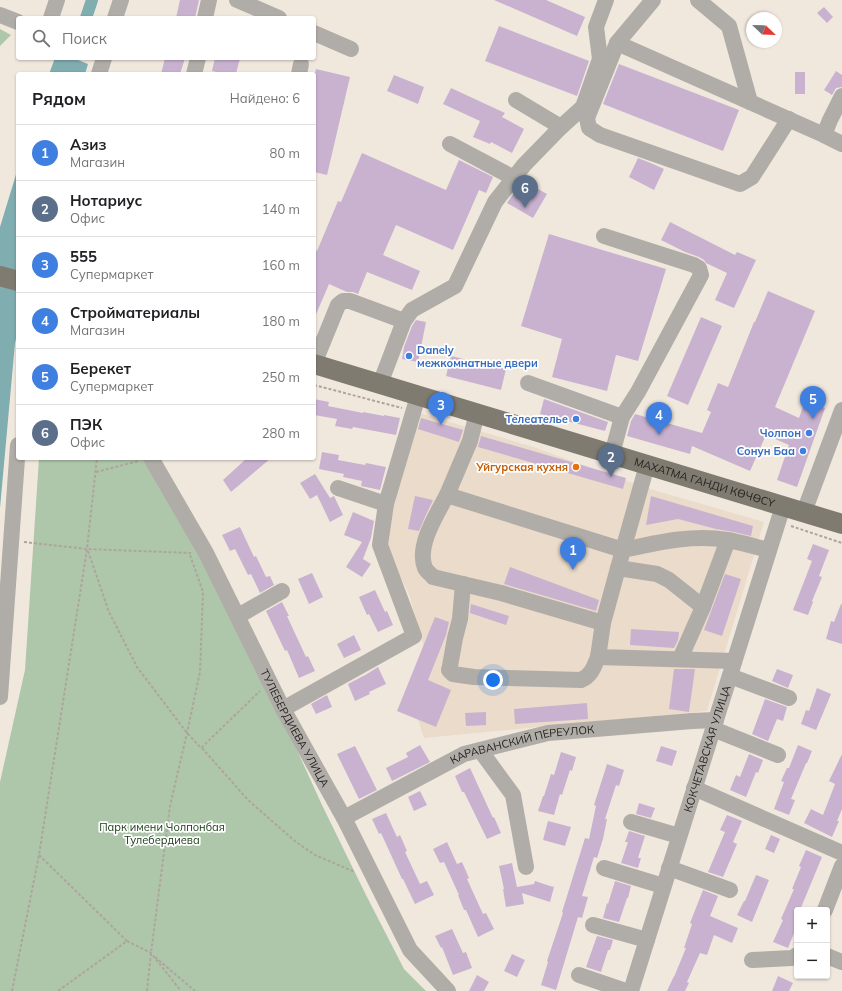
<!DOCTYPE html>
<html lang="ru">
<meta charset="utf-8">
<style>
:root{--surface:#fff;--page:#f2f2f2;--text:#202124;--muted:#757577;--line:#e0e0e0;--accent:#7c3aed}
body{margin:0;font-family:Mulish,sans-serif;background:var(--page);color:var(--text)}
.controls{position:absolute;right:12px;bottom:12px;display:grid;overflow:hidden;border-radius:4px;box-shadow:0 1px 3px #0004}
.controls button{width:36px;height:36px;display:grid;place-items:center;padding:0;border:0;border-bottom:1px solid var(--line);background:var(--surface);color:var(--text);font:20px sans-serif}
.compass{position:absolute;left:746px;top:12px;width:36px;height:36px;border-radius:50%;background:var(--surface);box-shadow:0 1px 3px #0004;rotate:113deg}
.you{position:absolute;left:493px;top:680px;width:14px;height:14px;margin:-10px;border:3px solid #fff;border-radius:50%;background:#1a73e8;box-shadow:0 0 0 6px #1a73e833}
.badge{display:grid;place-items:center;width:26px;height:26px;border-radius:50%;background:var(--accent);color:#fff;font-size:13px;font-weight:700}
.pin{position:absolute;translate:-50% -33px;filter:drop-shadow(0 1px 2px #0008)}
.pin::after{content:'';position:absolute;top:21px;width:14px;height:12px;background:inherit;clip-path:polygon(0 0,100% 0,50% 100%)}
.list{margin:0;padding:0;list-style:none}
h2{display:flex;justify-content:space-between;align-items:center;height:52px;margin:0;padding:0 16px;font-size:17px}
h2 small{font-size:13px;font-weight:400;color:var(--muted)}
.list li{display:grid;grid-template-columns:26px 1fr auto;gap:12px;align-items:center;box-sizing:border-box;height:56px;padding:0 16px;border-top:1px solid var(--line)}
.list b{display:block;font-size:15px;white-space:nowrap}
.list p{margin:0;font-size:13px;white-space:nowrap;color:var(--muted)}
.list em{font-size:13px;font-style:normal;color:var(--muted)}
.icon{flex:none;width:22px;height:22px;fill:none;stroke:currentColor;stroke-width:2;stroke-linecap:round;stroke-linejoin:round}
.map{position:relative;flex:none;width:842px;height:991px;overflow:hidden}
.search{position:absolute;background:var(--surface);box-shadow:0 1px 3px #0004;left:16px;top:16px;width:300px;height:44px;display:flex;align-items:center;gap:10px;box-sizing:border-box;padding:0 14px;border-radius:4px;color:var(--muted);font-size:15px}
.panel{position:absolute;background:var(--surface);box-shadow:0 1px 3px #0004;left:16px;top:72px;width:300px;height:388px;border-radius:4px}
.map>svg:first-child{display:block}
.built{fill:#eadbca}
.green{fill:#aec7ab}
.water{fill:#7fadb0}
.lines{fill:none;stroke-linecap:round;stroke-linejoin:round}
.canal{stroke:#7fadb0;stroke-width:12}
.building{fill:#c9b2d0}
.path{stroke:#ada59d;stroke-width:2;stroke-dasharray:3 2;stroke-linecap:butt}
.minor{stroke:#b0ada8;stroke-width:16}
.major{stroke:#7f7b71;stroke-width:20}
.shop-dot{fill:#3f7fe0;stroke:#fff;stroke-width:1.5}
.food-dot{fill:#e8710a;stroke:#fff;stroke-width:1.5}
.labels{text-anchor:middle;stroke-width:3.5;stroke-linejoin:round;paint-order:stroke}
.shop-label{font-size:11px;font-weight:bold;fill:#366cbe;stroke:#fff;text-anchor:end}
.food-label{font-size:11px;font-weight:bold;fill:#c56008;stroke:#fff;text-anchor:end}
.street-label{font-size:11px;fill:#26221e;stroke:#fff}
.park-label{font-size:11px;fill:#10360e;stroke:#fff}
</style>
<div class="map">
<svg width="842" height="991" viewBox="0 0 842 991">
<rect width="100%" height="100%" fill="#f1e8dd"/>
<polygon class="built" points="416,412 533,447 650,489 764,522 707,711 424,738 412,701 427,658 409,594 385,545"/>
<g class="green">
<polygon points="0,29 11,35 0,46"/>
<polygon points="39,458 147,458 195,539 276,704 322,805 366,895 404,969 426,991 0,991 0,782 25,670"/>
</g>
<g class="water">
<polygon points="55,58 73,58 88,64 85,74 49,74"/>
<polygon points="18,168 18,330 15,343 0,508 0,227"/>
</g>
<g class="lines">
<polyline class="canal" points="86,18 92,0"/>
</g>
<g class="building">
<polygon points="180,0 199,0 195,18 176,18"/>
<polygon points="494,0 546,0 585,17 577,36"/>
<polygon points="824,7 833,17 827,23 817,13"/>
<polygon points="499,26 589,61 577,96 485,61"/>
<polygon points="165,58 185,58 180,74 161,74"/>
<polygon points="215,58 240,58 236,74 226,74 212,71"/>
<polygon points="619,64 739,110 723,151 603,104"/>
<polygon points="316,69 350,77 327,175 314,172 314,78"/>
<polygon points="836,71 842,75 842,87 836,88 832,95 824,90"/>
<rect x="795" y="72" width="10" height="22"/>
<polygon points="394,75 424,87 418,104 387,91"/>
<polygon points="451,88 505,113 502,117 524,129 512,153 491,142 490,144 473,137 480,121 443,104"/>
<polygon points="362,153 446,190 459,160 493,177 486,193 479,190 453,250 396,225 383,255 420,271 412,290 367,272 358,294 353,292 347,292 329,284 314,319 314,250 317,251 338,201 341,202"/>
<polygon points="638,158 653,164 664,169 654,190 629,177"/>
<polygon points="524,181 547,194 533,218 507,203 511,197"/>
<polygon points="670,222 735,255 737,252 756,260 734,308 715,300 727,273 706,263 704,260 699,257 685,252 661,240"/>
<polygon points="549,234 666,269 638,361 616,355 607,391 552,377 562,339 521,326"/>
<polygon points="768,291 815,311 775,407 799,418 805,401 825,408 797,487 777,480 789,445 766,435 750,471 692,446 690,454 627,436 631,421 635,414 702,433 711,412 707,410 718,383 728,387 754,322 755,322"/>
<polygon points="701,317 722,326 688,405 667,396"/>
<polygon points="416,320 426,322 418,362 402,359 404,347 412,326"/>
<polygon points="451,356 506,369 501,390 446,376"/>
<polygon points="314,399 329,402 328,406 363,413 363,412 384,416 384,415 400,418 396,435 353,427 352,429 335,426 337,419 314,415"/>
<polygon points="544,399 608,422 605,431 540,414"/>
<polygon points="421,418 463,430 459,442 418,429"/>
<polygon points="481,436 626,478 623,489 478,447"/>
<polygon points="322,452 339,455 338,460 365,465 366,463 386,467 380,490 361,486 362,481 343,477 344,474 319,469"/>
<polygon points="247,458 271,458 231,492 223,480"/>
<polygon points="315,474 330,498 334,496 343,515 330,522 317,495 310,499 300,483"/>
<polygon points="415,496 433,500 425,517 419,531 408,529"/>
<polygon points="651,496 753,526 751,536 734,532 716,529 678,519 646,525"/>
<polygon points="353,512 374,521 371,538 363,559 371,564 362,577 346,567 362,542 344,535"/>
<polygon points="240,527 254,557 256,556 266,577 270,576 274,585 260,593 251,574 248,575 235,549 230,551 222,535"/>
<polygon points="813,544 829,550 819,576 822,577 812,601 813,602 808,615 793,610 812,561 807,559"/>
<polygon points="510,567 599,600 596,611 504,584"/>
<polygon points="312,573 323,597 309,604 298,579"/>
<polygon points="725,574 741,579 722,636 704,630"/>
<polygon points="375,590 385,612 387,611 393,625 378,632 369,614 367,615 359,597"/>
<polygon points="282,602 289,616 287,616 306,657 308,656 315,671 299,678 287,650 285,651 266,611"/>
<polygon points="471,604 509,616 506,625 470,613"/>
<polygon points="841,604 842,604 842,644 826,639 831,621 834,622"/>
<polygon points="435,617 449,622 446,635 428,680 451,690 436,727 397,711"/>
<polygon points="631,629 679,632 678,640 674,648 630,645"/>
<polygon points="354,635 361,650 344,658 337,644"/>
<polygon points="378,667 386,684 369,692 370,694 355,701 348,684 367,674"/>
<polygon points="674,669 695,669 689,712 669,709"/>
<polygon points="777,669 793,675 788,688 772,681"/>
<polygon points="817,688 831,694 816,730 801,724 806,710 809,711"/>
<polygon points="327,695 332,707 316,714 311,704"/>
<polygon points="765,699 787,707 783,721 777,719 768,741 752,734"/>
<polygon points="587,703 588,719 515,724 514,709"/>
<polygon points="486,712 486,725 466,726 465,713"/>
<polygon points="420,745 430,762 392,781 386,768 408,757 406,753"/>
<polygon points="798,745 812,751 807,763 806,763 791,799 795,800 789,815 774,809 784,782 781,781 787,768 789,768"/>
<polygon points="355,746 377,790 359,799 337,754"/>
<polygon points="661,746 677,751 672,766 656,761"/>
<polygon points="561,752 576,757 572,771 570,770 562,795 560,794 554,815 538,811 543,796 544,796 551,774 554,775"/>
<polygon points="749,754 763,760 758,773 756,772 746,797 730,790 736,775 740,777"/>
<polygon points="842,754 842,809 837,821 839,821 832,837 804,823 811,809 823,815 835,784 829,781"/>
<polygon points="607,764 624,770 619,786 616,785 605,819 607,819 603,839 597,858 594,857 582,896 588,897 582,918 578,917 556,990 541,985 548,962 547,961 563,913 562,912 585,838 589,839 596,806 594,805"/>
<polygon points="470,768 493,818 494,817 501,833 487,839 464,792 462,792 455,776"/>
<polygon points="420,791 427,805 414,811 408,797"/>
<polygon points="639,803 655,808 651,818 636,814"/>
<polygon points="386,813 397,837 400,835 407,851 405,852 420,884 427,881 434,895 415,904 403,879 402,879 381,833 379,834 372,819"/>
<polygon points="727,815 742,821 733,842 737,844 723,877 708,872 725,832 720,830"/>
<polygon points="548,821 571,827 565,846 543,840"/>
<polygon points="629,831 645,836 638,858 641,858 638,868 621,863 628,842 625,842"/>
<polygon points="771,835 780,839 774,853 765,849"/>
<polygon points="447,842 457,864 462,862 469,878 467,879 483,914 486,913 494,929 478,937 466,910 464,910 458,895 459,895 444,862 440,863 433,849"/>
<polygon points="806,850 822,857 800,910 797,910 797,926 788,948 773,942 783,920 781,919 794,889 792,889 801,867 799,866"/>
<polygon points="512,863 517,887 534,884 535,881 550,886 554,887 550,902 522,893 524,904 506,907 503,889 504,889 499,866"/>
<polygon points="756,875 769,880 752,922 737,915 744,901 745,901"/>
<polygon points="615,881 631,886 628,898 627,898 619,922 603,918 607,903 608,904"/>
<polygon points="703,890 718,896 710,916 738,928 732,943 714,935 707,955 700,953 687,982 689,983 685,991 667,991 674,976 674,977 686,948 684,948 692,924 690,923"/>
<polygon points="452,929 463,953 466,952 472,968 453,975 442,947 441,948 435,936"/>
<polygon points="597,936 613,940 610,950 608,950 601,972 586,967"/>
<polygon points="512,954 525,960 517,977 504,971"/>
<polygon points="477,975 489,982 484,991 469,991"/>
<polygon points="778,976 793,983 789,991 772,991"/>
</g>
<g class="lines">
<g class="path">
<polyline points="314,385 402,408"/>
<polyline points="96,472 139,461"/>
<polyline points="791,526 842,543"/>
<polyline points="24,542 87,549 191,553"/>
<polyline points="88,551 109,612 137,667 187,733 201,748 260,691"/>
<polyline points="202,748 248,800 296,842 315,855 355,872"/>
<polyline points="39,855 127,941 58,991"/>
<polyline points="127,941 151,953 181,991"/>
<polyline points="155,957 195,991"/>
<polyline points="12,991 39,855 87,549 97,458"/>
<polyline points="147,991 151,953 170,806 187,733 200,672 203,592 190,555"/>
</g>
<g class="minor">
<polyline points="237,0 279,18"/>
<polyline points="653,0 617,43 587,118 589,128 600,135 740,184 752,177 789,119"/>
<polyline points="698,0 729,26 750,102"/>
<polyline points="0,15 18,22"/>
<polyline points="51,18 57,0"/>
<polyline points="115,18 121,0"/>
<polyline points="205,18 209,0"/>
<polyline points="314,33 351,49"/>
<polyline points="617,43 824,135"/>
<polyline points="99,74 104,58"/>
<polyline points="194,74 198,58"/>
<polyline points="299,74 301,64"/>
<polyline points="842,96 830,120 824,135 842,144"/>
<polyline points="516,100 561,127"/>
<polyline points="450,144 514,178"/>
<polyline points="604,236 694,265 699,268 701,275 638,392 622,417 612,454"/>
<polyline points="314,364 338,305 343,301 350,301 404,321"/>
<polyline points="528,383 622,417"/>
<polyline points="380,384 404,321 412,310 455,286 495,202 524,165 561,127 583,107 600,59 596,27 606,0"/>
<polyline points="477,413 470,441 447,495 623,550 647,465"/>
<path id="s1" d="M151,458l55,95 77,156 61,109 66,132 38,41"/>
<polyline points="338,488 386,504 418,396"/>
<path d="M447,495c-10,19 -31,51 -22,73 1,3 6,6 8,9l68,16 102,30 20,-73c33,-7 69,-16 104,-10 14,2 28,7 42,10"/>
<polyline points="804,512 842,410"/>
<polyline points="618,568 657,574 669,580 703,607"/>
<path d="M463,584l-3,35 -5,19 -5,28 -1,4 4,4 21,3 107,3c10,-4 13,-13 17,-23"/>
<polyline points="238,616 282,591"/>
<polyline points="603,623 598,657 734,661"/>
<polyline points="680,659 703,607 728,540"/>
<polyline points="730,676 789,698"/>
<polyline points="0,697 18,445"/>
<polyline points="283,709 414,636 380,545 386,504"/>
<polyline points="713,729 778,755"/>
<polyline points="480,750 513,795 526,867"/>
<polyline points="694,788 842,853"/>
<path id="s2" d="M344,818l120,-64 84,-21 144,-12 24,-1"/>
<polyline points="631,822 679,836"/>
<polyline points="604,868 663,886"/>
<polyline points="669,868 730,890"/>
<polyline points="825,910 842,866"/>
<polyline points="593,925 647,940"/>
<polyline points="827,956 842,962"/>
<polyline points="752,960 792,958 797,955"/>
<polyline points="579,975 626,991"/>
<path id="s3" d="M631,991l152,-485"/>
</g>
<g class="major">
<polyline points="0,276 18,281"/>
<path id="s4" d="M314,364l528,160"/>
</g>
</g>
<g class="shop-dot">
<circle cx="409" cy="356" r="4"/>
<circle cx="576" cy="419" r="4"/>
<circle cx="809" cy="433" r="4"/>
<circle cx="803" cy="451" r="4"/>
</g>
<circle class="food-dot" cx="576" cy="467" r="4"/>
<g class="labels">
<g class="shop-label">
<text x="417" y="354" text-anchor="start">Danely<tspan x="417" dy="13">межкомнатные двери</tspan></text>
<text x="568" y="423">Телеателье</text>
<text x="801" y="437">Чолпон</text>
<text x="795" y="455">Сонун Баа</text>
</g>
<g class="food-label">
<text x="568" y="471">Уйгурская кухня</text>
</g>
<g class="street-label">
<text dy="4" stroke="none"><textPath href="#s4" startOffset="408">МАХАТМА ГАНДИ КӨЧӨСҮ</textPath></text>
<text dy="4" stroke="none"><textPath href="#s1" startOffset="306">ТУЛЕБЕРДИЕВА УЛИЦА</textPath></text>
<text dy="4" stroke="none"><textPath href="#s2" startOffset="195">КАРАВАНСКИЙ ПЕРЕУЛОК</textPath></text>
<text dy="4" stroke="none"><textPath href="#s3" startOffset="254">КОКЧЕТАВСКАЯ УЛИЦА</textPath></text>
</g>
<g class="park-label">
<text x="162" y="831">Парк имени Чолпонбая<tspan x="162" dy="13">Тулебердиева</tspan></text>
</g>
</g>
</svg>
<div class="controls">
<button>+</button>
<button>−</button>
</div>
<svg class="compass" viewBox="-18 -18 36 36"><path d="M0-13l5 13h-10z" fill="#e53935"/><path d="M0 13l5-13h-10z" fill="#757577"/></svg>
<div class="you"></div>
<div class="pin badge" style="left:573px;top:570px;background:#3f7fe0">1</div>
<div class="pin badge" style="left:611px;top:477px;background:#5c6f8a">2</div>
<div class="pin badge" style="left:441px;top:425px;background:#3f7fe0">3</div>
<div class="pin badge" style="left:659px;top:435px;background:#3f7fe0">4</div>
<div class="pin badge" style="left:813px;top:419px;background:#3f7fe0">5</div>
<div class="pin badge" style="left:525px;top:208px;background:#5c6f8a">6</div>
<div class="search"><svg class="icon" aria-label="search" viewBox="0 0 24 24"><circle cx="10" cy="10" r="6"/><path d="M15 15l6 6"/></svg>Поиск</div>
<section class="panel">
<h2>Рядом<small>Найдено: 6</small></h2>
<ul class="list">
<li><span class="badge" style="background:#3f7fe0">1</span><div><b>Азиз</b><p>Магазин</p></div><em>80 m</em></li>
<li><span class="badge" style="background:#5c6f8a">2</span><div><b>Нотариус</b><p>Офис</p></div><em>140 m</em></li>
<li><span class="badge" style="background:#3f7fe0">3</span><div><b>555</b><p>Супермаркет</p></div><em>160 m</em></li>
<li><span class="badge" style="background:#3f7fe0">4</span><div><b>Стройматериалы</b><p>Магазин</p></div><em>180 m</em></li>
<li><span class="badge" style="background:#3f7fe0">5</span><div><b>Берекет</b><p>Супермаркет</p></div><em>250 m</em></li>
<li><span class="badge" style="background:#5c6f8a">6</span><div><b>ПЭК</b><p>Офис</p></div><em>280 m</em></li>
</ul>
</section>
</div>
